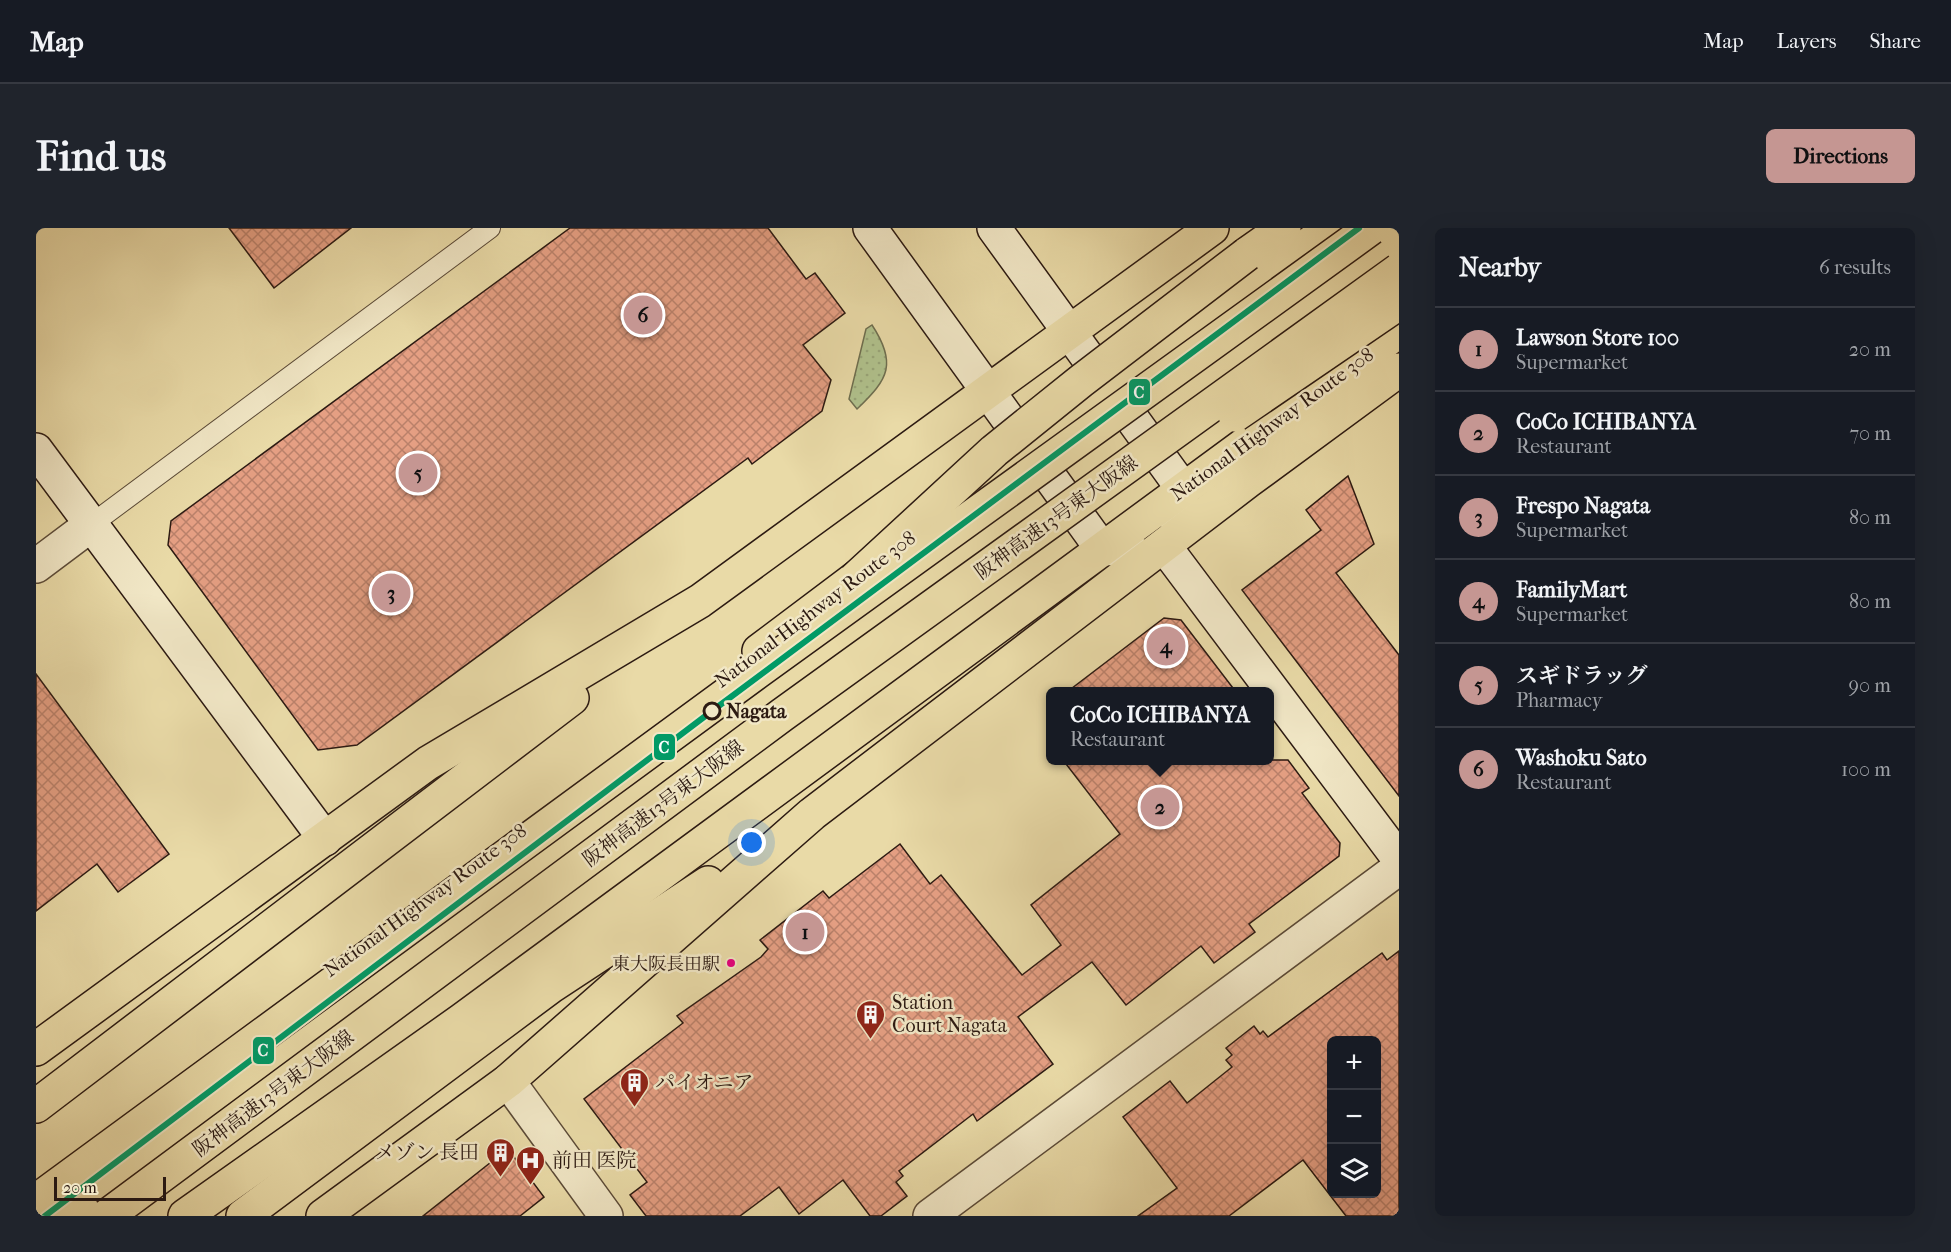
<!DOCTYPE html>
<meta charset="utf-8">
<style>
:root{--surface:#171b24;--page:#20242c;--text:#f1f3f6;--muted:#9ea1a6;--line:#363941;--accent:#c59692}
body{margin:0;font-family:"IM FELL French Canon","Noto Serif JP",serif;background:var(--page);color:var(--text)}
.controls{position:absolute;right:18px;bottom:18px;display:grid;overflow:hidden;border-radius:9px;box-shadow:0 6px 24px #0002}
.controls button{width:54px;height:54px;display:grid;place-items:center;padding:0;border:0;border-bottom:2px solid var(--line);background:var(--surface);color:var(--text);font:30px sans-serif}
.scale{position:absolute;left:18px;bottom:15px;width:112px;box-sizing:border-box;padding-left:6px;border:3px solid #2c1a12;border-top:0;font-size:16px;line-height:21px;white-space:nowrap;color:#2c1a12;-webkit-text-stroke:4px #f1e7c6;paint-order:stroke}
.you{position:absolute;left:716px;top:615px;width:21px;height:21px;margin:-15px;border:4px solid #fff;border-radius:50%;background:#1a73e8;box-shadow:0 0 0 9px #1a73e833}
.badge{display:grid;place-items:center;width:39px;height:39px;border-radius:50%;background:var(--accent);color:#111;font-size:20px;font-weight:700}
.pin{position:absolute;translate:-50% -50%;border:3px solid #fff;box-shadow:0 2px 6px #0006}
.popup{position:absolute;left:1010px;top:459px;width:228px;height:78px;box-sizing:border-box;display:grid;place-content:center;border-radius:9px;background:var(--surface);filter:drop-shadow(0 2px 4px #0005);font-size:20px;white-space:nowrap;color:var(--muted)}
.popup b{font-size:22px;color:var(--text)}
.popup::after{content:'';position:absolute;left:50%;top:100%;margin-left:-12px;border:12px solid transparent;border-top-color:var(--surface)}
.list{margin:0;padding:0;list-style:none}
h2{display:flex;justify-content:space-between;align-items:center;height:78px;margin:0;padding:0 24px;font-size:26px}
h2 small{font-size:20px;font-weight:400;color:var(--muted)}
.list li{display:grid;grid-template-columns:39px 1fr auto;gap:18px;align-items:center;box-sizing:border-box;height:84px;padding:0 24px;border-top:2px solid var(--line)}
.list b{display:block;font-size:22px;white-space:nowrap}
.list p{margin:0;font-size:20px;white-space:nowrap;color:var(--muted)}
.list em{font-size:20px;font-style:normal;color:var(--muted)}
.icon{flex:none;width:33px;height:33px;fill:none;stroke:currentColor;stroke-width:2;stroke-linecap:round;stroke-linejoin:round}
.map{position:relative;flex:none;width:1363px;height:988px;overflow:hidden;border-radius:9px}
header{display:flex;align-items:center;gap:36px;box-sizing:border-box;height:84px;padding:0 30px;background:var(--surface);border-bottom:2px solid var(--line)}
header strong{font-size:28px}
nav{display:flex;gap:33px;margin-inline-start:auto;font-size:21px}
.intro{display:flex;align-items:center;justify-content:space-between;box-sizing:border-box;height:144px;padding:0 36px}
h1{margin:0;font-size:42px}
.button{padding:15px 27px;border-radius:9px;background:var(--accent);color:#111;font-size:21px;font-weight:700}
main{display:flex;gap:36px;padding:0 36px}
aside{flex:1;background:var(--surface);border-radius:9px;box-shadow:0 6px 24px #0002}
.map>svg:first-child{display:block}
.grass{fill:url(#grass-dots);stroke:#6e6e4f;stroke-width:1.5}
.building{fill:url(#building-cross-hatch);stroke:#2c1a12;stroke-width:1.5;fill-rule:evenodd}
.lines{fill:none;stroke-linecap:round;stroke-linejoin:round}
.lane-casing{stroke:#5b4a37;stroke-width:22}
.street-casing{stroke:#5b4a37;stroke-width:36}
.secondary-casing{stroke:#2c1a12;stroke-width:36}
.highway-casing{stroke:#2c1a12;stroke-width:36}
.lane{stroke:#f1e7c6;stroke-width:20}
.street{stroke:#f1e7c6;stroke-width:33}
.secondary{stroke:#f1e7c6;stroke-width:33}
.highway{stroke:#e9daa7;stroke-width:33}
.highway-bridge-casing{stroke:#2c1a12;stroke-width:36;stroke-linecap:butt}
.highway-bridge{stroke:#e9daa7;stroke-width:33}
.metro-1-casing{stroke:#f1e7c6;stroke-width:10}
.metro-1{stroke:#019a66;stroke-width:6}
.stop-dot{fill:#f1e7c6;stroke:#2c1a12;stroke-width:3}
.bus-dot{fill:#e5007d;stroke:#f1e7c6;stroke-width:2}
.labels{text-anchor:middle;stroke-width:5;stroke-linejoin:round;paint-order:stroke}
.bus-label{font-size:18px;fill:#2c1a12;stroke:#f1e7c6;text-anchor:end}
.street-label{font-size:20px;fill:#2c1a12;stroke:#f1e7c6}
.stop-label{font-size:20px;font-weight:bold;fill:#2c1a12;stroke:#f1e7c6;text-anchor:start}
.poi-label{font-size:20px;fill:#2c1a12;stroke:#f1e7c6;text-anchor:start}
.line-badge{stroke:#f1e7c6;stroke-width:2}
.badge-label{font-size:16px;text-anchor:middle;font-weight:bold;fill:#fff}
</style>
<header>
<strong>Map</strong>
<nav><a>Map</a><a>Layers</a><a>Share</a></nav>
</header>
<div class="intro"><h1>Find us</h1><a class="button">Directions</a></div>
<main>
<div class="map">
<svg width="1363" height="988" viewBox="0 0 1363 988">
<defs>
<pattern id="grass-dots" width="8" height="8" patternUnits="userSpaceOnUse" patternTransform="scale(1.5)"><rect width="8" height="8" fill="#b0c18c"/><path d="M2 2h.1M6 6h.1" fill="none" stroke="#98a578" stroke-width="1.8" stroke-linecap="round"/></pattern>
<pattern id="building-cross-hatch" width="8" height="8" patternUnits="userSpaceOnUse" patternTransform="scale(1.5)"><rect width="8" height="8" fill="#e59f83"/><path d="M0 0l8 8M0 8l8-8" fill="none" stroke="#ba816a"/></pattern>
</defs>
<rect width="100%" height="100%" fill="#e9daa7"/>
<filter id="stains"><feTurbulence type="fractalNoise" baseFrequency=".00333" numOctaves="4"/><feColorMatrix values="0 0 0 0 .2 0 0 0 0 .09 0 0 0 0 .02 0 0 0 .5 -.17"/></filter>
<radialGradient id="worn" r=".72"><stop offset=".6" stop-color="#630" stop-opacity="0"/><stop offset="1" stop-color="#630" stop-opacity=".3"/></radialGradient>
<path class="grass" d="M836,97c25,38 17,54 -15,84l-8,-10 17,-70z"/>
<g class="building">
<polygon points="193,0 315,0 238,60"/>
<polygon points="534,0 732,0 770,51 779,45 809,85 767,117 795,152 786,183 716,236 712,230 321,517 282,522 132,317 135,293"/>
<polygon points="1312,248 1338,316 1300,345 1363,427 1363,568 1206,362 1285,302 1270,282"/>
<polygon points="1128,390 1145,392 1200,464 1031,464"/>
<polygon points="0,446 133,626 82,664 61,636 0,683"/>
<polygon points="1027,532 1252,532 1273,560 1266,565 1304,615 1303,628 1213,696 1219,704 1178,735 1165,718 1090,777 1056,734 982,789 1017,836 941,893 937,886 863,943 867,948 860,954 871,968 845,988 834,988 807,952 763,986 743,959 704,988 610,988 594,967 611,954 548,871 647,795 641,788 725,729 732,721 724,712 787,663 793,670 864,616 894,656 905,647 986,747 1025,717 995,677 1084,606"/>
<path d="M1363,723v265h-53l-43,-56 -74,56h-91l39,-28 -54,-71 47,-36 17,22 45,-36 -6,-7 6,-5 -6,-7 28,-22 6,8 3,-3 5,6 114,-84 5,7zM1296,813h45v153h-45z"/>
<polygon points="464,927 478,929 508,969 484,988 387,988"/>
</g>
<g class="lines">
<defs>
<polyline id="lane" points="56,296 454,0"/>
<g id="street">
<polyline points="0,338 56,296"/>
<polyline points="472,853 570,988"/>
<polyline points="894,988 1363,640"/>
</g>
<g id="secondary">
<polyline points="834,0 1066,321 1094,320"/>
<polyline points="958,0 1147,261 1138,288"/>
<polyline points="0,222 289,611"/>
<polyline points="1129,319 1363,631"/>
</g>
<g id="highway">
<polyline points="1211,26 1248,0"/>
<polyline points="915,279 1295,0"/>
<polyline points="723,423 840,335"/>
<polyline points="0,821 392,535 664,373 1176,0"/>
<polyline points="0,878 536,470"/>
<polyline points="149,988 426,792 1363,103"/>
<polyline points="207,988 514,759 672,655"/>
<polyline points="287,988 472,853 776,586 1212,253 1363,142"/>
</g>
</defs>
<use href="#lane" class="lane-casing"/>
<use href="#street" class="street-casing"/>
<use href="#secondary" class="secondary-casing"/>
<use href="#highway" class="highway-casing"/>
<use href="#lane" class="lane"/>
<use href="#street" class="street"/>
<use href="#secondary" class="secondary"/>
<use href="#highway" class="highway"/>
<defs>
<g id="highway-bridge">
<polyline points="1199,187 1363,75"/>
<polyline points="818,352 958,223 1045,153 1211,26"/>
<polyline points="0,973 721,444 1335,0"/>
<polyline points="71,988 746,487 1363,42"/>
</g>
</defs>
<use href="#highway-bridge" class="highway-bridge-casing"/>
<use href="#highway-bridge" class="highway-bridge"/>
<defs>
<polyline id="metro-1" points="9,988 676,483 1323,0"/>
</defs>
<use href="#metro-1" class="metro-1-casing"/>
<use href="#metro-1" class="metro-1"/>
</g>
<defs>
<symbol id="building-pin" viewBox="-11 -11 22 30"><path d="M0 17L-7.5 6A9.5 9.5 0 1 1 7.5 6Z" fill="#8f2418" stroke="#f1e7c6"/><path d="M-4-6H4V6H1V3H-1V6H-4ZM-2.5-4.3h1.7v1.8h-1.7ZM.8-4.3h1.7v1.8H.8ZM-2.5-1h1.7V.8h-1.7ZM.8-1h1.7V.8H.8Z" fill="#fff"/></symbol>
<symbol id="hospital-pin" viewBox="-11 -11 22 30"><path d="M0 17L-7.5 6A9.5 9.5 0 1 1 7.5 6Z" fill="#8f2418" stroke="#f1e7c6"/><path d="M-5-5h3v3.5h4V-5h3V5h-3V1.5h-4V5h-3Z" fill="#fff"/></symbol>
</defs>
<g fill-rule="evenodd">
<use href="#building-pin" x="818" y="770" width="33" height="45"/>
<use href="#building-pin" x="582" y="838" width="33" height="45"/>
<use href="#building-pin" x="448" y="908" width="33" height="45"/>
<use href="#hospital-pin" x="478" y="916" width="33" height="45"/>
</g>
<circle class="stop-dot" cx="676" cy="483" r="8"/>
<circle class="bus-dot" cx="695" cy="735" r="5"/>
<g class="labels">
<g class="bus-label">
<text x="684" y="742">東大阪長田駅</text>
</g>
<g class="street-label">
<text transform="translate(1236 196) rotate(-36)" y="7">National Highway Route 308</text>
<text transform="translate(1020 289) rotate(-36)" y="7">阪神高速13号東大阪線</text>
<text transform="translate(779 381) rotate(-37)" y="7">National Highway Route 308</text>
<text transform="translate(627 575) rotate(-37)" y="7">阪神高速13号東大阪線</text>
<text transform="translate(389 672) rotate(-36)" y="7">National Highway Route 308</text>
<text transform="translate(237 865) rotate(-37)" y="7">阪神高速13号東大阪線</text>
</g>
<g class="stop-label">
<text x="690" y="490">Nagata</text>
</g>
<g class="poi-label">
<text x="856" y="781">Station<tspan x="856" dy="23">Court Nagata</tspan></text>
<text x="619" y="861">パイオニア</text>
<text x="443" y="931" text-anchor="end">メゾン 長田</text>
<text x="516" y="939">前田 医院</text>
</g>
</g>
<g class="line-badge">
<rect x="1092" y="150" width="23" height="28" rx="6" fill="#019a66"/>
<rect x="617" y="505" width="23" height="28" rx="6" fill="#019a66"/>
<rect x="216" y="808" width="23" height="29" rx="6" fill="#019a66"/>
</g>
<g class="badge-label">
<text x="1103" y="170">C</text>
<text x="628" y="525">C</text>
<text x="227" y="828">C</text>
</g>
<rect width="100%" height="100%" filter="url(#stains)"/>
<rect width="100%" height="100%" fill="url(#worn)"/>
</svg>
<div class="controls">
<button>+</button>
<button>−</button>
<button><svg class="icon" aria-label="layers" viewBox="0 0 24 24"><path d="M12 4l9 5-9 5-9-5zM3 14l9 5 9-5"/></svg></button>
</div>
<div class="scale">20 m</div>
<div class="you"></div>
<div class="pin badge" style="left:769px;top:704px">1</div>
<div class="pin badge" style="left:1124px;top:579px">2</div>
<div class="popup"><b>CoCo ICHIBANYA</b>Restaurant</div>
<div class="pin badge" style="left:355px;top:365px">3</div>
<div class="pin badge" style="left:1130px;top:418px">4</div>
<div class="pin badge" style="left:382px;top:245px">5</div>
<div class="pin badge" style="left:607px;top:87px">6</div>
</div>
<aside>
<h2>Nearby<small>6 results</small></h2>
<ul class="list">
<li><span class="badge">1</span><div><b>Lawson Store 100</b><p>Supermarket</p></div><em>20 m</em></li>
<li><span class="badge">2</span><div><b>CoCo ICHIBANYA</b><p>Restaurant</p></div><em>70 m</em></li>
<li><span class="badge">3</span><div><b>Frespo Nagata</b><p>Supermarket</p></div><em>80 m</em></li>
<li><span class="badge">4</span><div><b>FamilyMart</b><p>Supermarket</p></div><em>80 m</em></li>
<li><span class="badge">5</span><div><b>スギドラッグ</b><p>Pharmacy</p></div><em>90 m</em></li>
<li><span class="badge">6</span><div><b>Washoku Sato</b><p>Restaurant</p></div><em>100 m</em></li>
</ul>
</aside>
</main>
